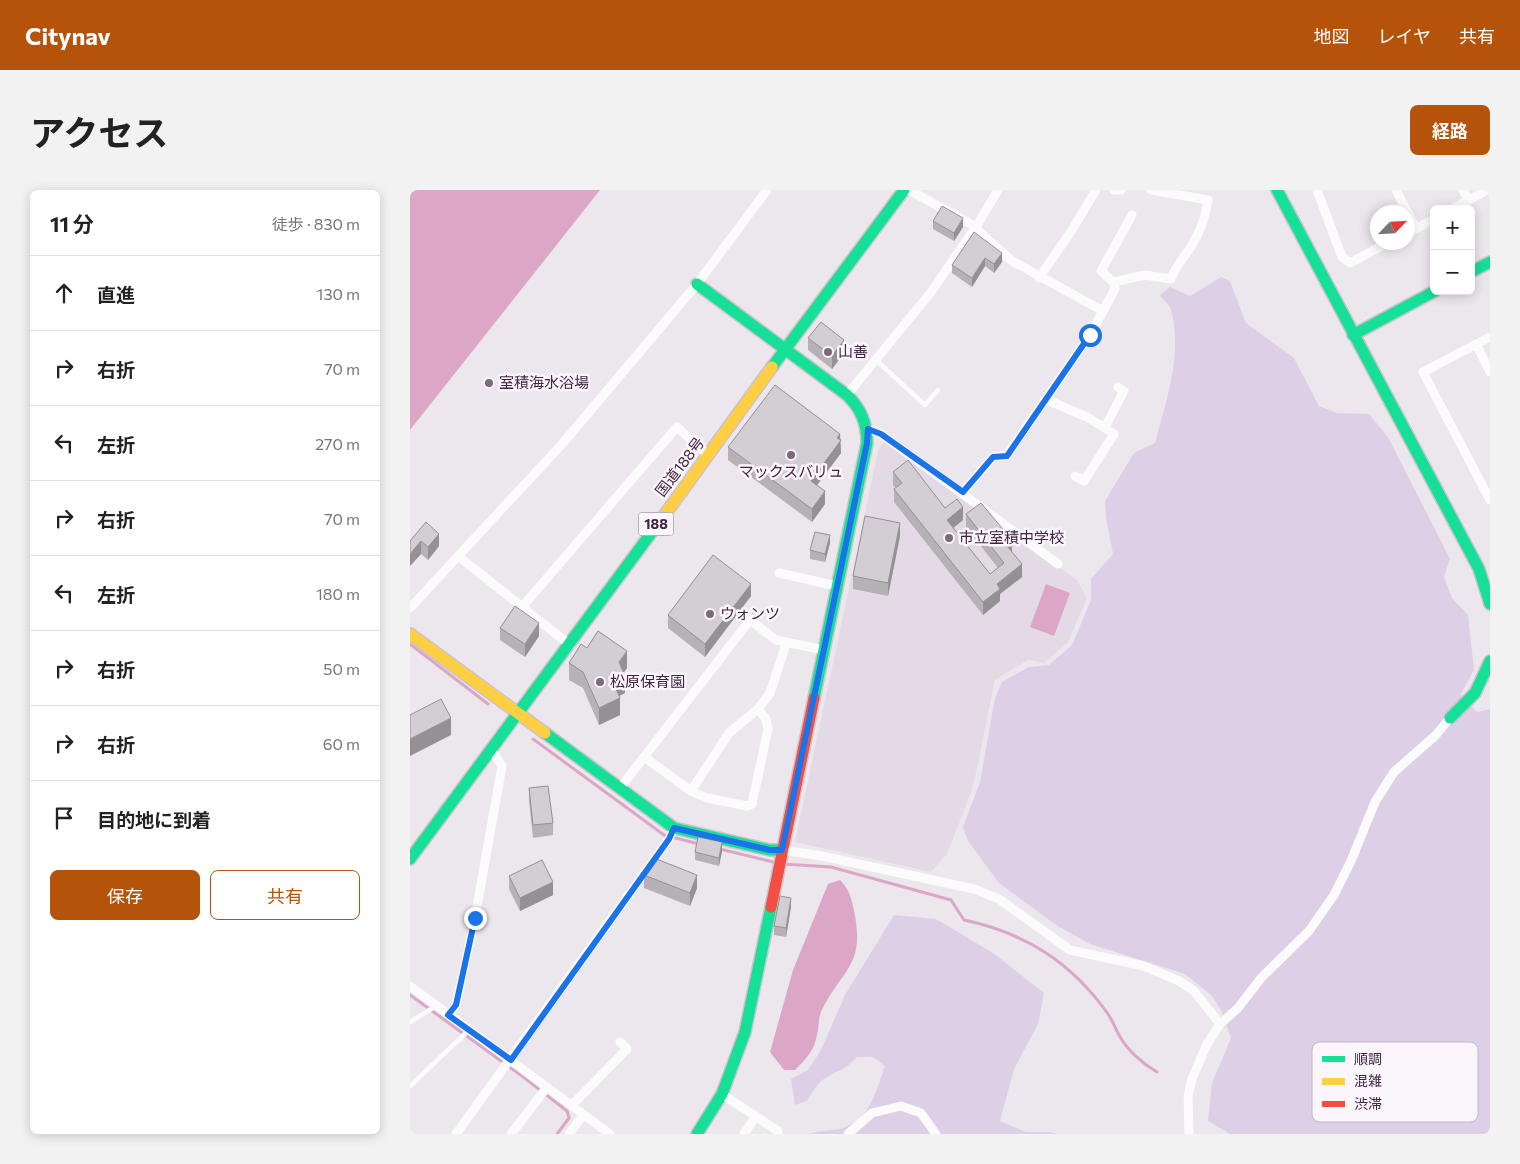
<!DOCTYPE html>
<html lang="ja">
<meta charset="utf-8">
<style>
:root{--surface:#fff;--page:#f2f2f2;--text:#222;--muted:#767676;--line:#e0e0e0;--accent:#b45309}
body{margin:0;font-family:Commissioner,"Noto Sans JP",sans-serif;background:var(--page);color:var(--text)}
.controls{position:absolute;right:15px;top:15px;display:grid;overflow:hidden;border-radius:8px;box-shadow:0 2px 12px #0003}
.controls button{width:45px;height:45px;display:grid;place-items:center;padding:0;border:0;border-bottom:1px solid var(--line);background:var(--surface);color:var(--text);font:25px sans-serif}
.compass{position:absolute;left:960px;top:15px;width:45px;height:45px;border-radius:50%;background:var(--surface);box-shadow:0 2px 12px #0003;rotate:65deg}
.stop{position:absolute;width:15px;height:15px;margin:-11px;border:4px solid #1a73e8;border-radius:50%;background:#fff}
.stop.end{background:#1a73e8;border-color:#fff;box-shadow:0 1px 5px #0008}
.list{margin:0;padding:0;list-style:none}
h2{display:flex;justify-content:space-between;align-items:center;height:65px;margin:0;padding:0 20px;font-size:21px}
h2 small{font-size:16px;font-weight:400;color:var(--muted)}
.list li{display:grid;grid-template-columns:32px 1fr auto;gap:15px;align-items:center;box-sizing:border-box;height:75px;padding:0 20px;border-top:1px solid var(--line)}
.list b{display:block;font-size:19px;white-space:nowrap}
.list em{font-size:16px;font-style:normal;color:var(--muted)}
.actions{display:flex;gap:10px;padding:15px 20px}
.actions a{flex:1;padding:11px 0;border:1px solid var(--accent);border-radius:8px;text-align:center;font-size:18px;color:var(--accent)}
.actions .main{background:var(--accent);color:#fff}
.icon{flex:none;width:28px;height:28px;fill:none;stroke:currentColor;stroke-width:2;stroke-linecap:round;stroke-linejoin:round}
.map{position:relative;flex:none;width:1080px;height:944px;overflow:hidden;border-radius:8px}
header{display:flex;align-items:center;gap:30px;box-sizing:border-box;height:70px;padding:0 25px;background:var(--accent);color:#fff}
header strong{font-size:24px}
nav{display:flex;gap:28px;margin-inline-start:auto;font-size:18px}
.intro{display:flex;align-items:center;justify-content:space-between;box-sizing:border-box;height:120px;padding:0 30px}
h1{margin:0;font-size:35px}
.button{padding:12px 22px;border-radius:8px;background:var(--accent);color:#fff;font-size:18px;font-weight:700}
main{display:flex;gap:30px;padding:0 30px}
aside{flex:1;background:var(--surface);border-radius:8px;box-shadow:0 2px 12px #0003}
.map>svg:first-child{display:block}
.built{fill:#e3dae5}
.green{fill:#ddd0e6}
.water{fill:#dca7c6}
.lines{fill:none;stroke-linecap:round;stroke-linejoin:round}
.stream{stroke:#dca7c6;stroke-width:3}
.fast-casing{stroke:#ccc3cd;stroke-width:14}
.slow-casing{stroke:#ccc3cd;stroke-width:14}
.jam-casing{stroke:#ccc3cd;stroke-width:14}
.lane{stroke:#fcfbfc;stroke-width:4.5}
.street{stroke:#fcfbfc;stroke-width:9}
.fast{stroke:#16e098;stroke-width:11}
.slow{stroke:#ffcf43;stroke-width:11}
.jam{stroke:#f24e42;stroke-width:11}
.wall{fill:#b5b1b6}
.shaded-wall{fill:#949094}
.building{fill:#d3ced4;stroke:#949094}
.route{stroke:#1a73e8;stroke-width:6}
.poi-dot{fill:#7e687e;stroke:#faf6fb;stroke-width:2}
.labels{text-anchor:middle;stroke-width:5;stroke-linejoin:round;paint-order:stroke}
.shield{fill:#faf6fb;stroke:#79627a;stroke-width:1}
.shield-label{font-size:14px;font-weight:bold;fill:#422342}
.poi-label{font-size:15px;fill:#422342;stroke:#faf6fb;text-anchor:start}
.street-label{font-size:15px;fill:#422342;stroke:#faf6fb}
.key{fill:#faf6fb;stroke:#c3b7c4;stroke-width:1}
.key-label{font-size:14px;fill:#422342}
</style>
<header>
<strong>Citynav</strong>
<nav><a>地図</a><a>レイヤ</a><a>共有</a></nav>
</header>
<div class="intro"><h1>アクセス</h1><a class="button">経路</a></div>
<main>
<aside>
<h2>11 分<small>徒歩 · 830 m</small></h2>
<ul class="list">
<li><svg class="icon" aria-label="ahead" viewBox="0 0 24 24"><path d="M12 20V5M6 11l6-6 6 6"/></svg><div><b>直進</b></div><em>130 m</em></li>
<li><svg class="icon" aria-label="right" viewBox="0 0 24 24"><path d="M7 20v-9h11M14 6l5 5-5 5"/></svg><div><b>右折</b></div><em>70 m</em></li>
<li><svg class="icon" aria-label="left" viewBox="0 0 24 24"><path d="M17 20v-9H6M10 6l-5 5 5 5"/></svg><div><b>左折</b></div><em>270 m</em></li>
<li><svg class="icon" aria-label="right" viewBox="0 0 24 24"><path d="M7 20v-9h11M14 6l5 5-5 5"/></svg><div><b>右折</b></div><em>70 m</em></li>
<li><svg class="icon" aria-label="left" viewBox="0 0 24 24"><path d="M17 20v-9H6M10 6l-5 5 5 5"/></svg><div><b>左折</b></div><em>180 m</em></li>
<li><svg class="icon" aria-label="right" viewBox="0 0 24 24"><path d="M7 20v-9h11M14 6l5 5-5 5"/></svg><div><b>右折</b></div><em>50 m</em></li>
<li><svg class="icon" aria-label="right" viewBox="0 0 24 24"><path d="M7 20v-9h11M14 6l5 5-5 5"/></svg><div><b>右折</b></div><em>60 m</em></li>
<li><svg class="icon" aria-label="arrive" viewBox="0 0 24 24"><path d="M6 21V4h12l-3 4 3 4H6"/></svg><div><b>目的地に到着</b></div></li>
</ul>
<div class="actions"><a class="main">保存</a><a>共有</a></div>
</aside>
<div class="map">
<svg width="1080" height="944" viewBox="0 0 1080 944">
<rect width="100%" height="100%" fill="#ece7ed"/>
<polygon class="built" points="474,252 667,390 677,408 658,452 634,473 618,470 585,490 563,597 537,664 521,682 385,652 469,257"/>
<g class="green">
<path d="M811,87l9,4 16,42 48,35 25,48 18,7 32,1 19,23 62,122 -6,18 8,21 16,17 6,55 -13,24 16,18 13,-3v425h-260l-22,-13 4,-38 19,-45 -10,-28 -10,-15 -26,-21 -95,-30 -34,-19 -57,-42 -31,-42 -5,-14 17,-45 15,-84 7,-16 27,-15 20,-2 23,-20 19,-45v-21l22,-25 -7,-36 -1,-17 29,-48 21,-10c11,-42 28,-89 16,-133 -1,-5 -8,-10 -11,-15l10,-8 20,9z"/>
<path d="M484,725l42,4 57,34 51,40 -6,31 -24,45 -14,52 26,11h24l8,2h-249c9,-4 24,-3 34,-6 27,-9 33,-37 42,-62l-12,-9h-16c-13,14 -15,11 -30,20 -9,5 -15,15 -20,24l-12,4 -4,-26 17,-9 13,-20 24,-55z"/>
</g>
<g class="water">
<polygon points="0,0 190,0 0,240"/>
<polygon points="636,394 660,403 644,446 620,437"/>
<path d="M430,690c10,10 11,18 14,31 12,56 -13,58 -33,101 -3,7 -2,16 -4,23 -3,16 -11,24 -22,35h-11l-14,-18 23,-82 35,-86z"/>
</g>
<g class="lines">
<g class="stream">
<polyline points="0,454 78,514"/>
<polyline points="123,549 254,645 289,654"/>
<polyline points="310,659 367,673"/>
<path d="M373,674l48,3 120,33 13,20c62,13 108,43 144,94 5,7 7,14 11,21 8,15 24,29 38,37"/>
<polyline points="0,805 112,886 157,921 159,928 147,944"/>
</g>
<defs>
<g id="fast">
<polyline points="867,0 1069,379 1080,414"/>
<polyline points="1061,82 1080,72"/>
<path d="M287,94l150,111c14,14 20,28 20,48l-53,255"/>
<polyline points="943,145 1025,101"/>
<polyline points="362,177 494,0"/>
<polyline points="1040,528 1065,503 1080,471"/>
<polyline points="135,543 264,638 360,660 372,660"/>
<polyline points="0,669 253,327"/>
<polyline points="287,944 312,904 335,842 361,717"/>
</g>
<g id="slow">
<polyline points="253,327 362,177"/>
<polyline points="0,444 135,543"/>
</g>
<polyline id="jam" points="361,717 404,508"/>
</defs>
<use href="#fast" class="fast-casing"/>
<use href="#slow" class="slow-casing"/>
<use href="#jam" class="jam-casing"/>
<g class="lane">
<polyline points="466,170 515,215 528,200"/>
<polyline points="0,832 26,816"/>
<polyline points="0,896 59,840"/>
</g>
<g class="street">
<polyline points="499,0 561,34 602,71 693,121"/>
<polyline points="704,0 711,0"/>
<polyline points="907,0 932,67 940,73 979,52"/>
<polyline points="986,0 1006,38"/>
<polyline points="1053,0 1058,10"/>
<polyline points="1042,19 1077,0"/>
<polyline points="998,43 1024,29"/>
<polyline points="629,88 662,40 686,0"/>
<path d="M703,92l32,-7 26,4c4,-13 14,-22 21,-34 9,-15 14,-28 16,-45l-57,-10"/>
<polyline points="1080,147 1013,182 1080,310"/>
<polyline points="1066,154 1080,182"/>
<polyline points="437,205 521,102 566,37 588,0"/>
<polyline points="637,210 677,227 704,244 674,291 665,286"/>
<polyline points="695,237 714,201 708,197"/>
<polyline points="457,239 471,244 648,374"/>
<polyline points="553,302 583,267 597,265 680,145 705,99 703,92 691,81 722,25"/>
<polyline points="48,366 160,455"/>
<polyline points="369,383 427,396"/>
<polyline points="112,417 267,237 298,265"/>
<polyline points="0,418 153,253 287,94 357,0"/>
<polyline points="234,567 281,601 297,608 337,616 342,614 358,539 356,529 348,519"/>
<polyline points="210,598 340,430 366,450 414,460"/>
<polyline points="281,601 319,543 348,519 360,503 376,454"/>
<polyline points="372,660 412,666 564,699 589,709 660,760 734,776 769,791 784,801 810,834"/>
<polyline points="0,796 200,944"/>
<polyline points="39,825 46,815 65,728 92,576 81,559"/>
<polyline points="312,904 368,941 368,944"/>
<polyline points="162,915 217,859 210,852"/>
<polyline points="46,944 259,649 264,638"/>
<polyline points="101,944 137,897"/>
<polyline points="159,944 173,925"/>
<polyline points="334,944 346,926"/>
<polyline points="438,944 462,923 491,916 511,923 526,944"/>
<polyline points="779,944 778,906 782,889 797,854 810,834 828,818 852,787 899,741 924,705 941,671 965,612 984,582 1026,545 1040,528"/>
</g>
<use href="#fast" class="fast"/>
<use href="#slow" class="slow"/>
<use href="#jam" class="jam"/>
</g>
<g class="wall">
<polygon points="523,31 553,37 544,51 523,39"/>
<polygon points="564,42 592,72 584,83 575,76 562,97 542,83 542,75"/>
<polygon points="398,148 434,163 422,179 398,160"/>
<polygon points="430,244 431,263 407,295 415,314 402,332 318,270 318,257"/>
<polygon points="483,282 553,330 543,338 580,384 588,378 556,337 556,324 602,362 612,387 590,404 590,411 573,425 484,312 484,299 486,298 483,295"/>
<polygon points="16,332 29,356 18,370 11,364 0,376"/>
<polygon points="490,346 478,406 443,399 443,386"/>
<polygon points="420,353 415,372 400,369 400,360"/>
<polygon points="341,406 295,467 258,438 258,425"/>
<polygon points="90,438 129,446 115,467 90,450"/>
<polygon points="159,473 217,478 214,482 215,503 209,506 210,525 189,535 173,498 159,490"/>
<polygon points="119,598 143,633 143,645 123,648 119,611"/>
<polygon points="312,661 309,676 285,670 285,662"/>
<polygon points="234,685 287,698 280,716 234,698"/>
<polygon points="99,686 143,705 110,721 99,699"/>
<polygon points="381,717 376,747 364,745 364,736"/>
</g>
<g class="shaded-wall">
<polygon points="553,28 553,37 544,51 544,43"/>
<polygon points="592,63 592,72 584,83 584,74"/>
<polygon points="575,68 575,76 562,97 562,88"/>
<polygon points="434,150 434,163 422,179 422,166"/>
<polygon points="430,244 431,263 401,303 401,291"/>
<polygon points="415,301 415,314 402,332 402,319"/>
<polygon points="553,317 553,330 537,343 537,330"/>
<polygon points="490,333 490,346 478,406 478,393"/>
<polygon points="29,344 29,356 18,370 18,357"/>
<polygon points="420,345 420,353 415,372 415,364"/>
<polygon points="602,350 602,362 596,355"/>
<polygon points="11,351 11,364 0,376 0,364"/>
<polygon points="612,374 612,387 590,404 590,411 573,425 573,412 587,394"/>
<polygon points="341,394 341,406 295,467 295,454"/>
<polygon points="129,433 129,446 115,467 115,454"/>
<polygon points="217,461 217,478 209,489 209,472"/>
<polygon points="215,486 215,503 203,509 203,492"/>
<polygon points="210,508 210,525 189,535 189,518"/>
<polygon points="41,528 41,545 0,566 0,549"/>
<polygon points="312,652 312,661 309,676 309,668"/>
<polygon points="287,685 287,698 280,716 280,703"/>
<polygon points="143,692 143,705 110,721 110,708"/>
<polygon points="381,708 381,717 376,747 376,738"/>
</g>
<g class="building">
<polygon points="532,16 553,28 544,43 523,31"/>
<polygon points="564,42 592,63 584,74 575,68 562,88 542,75"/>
<polygon points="411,132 434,150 422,166 398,148"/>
<polygon points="365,195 430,244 427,248 431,250 401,291 415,301 402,319 318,257"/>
<polygon points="498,270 535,318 547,309 553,317 537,330 580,384 594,373 556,324 571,313 602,350 596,355 612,374 587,394 590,399 573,412 484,299 492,293 483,282"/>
<polygon points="455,326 490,333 478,393 443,386"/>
<polygon points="16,332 29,344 18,357 11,351 0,364 0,351"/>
<polygon points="405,342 420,345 415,364 400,360"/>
<polygon points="303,365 341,394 295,454 258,425"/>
<polygon points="105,416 129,433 115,454 90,438"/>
<polygon points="188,441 217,461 209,472 215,486 203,492 210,508 189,518 173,482 159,473 171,454 177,458"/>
<polygon points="31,509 41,528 0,549 0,524 0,525"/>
<polygon points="138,596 143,633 123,635 119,598"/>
<polygon points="288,647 312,652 309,668 285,662"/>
<polygon points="244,668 287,685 280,703 234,685"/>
<polygon points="132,670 143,692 110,708 99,686"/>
<polygon points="370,706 381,708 376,738 364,736"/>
</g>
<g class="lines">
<polyline class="route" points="65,728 46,815 38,825 101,870 259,649 264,638 360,660 372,660 457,253 458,239 471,244 553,302 583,267 597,266 680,145"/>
</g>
<g class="poi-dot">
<circle cx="418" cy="162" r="5"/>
<circle cx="79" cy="193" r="5"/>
<circle cx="381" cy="265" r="5"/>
<circle cx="539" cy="348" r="5"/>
<circle cx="300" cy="424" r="5"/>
<circle cx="190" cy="492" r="5"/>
</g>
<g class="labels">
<rect class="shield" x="228.5" y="322.5" width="35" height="23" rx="4"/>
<g class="shield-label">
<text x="246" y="339">188</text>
</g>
<g class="poi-label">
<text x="428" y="167">山善</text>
<text x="89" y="198">室積海水浴場</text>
<text x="381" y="287" text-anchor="middle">マックスバリュ</text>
<text x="549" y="353">市立室積中学校</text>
<text x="310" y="429">ウォンツ</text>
<text x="200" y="497">松原保育園</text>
</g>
<g class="street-label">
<text transform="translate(270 277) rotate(-53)" y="5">国道188号</text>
</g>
</g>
<rect x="902" y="852" width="166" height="80" rx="8" class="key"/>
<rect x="912" y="866" width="23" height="6" fill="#16e098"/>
<rect x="912" y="888" width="23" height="7" fill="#ffcf43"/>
<rect x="912" y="911" width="23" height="6" fill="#f24e42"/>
<g class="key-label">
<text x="944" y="874">順調</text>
<text x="944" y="896">混雑</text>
<text x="944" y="919">渋滞</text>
</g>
</svg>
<div class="controls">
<button>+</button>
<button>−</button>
</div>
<svg class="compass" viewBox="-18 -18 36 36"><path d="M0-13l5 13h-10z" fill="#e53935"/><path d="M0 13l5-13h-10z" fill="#767676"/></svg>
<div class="stop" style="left:680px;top:145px"></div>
<div class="stop end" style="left:65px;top:728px"></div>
</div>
</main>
